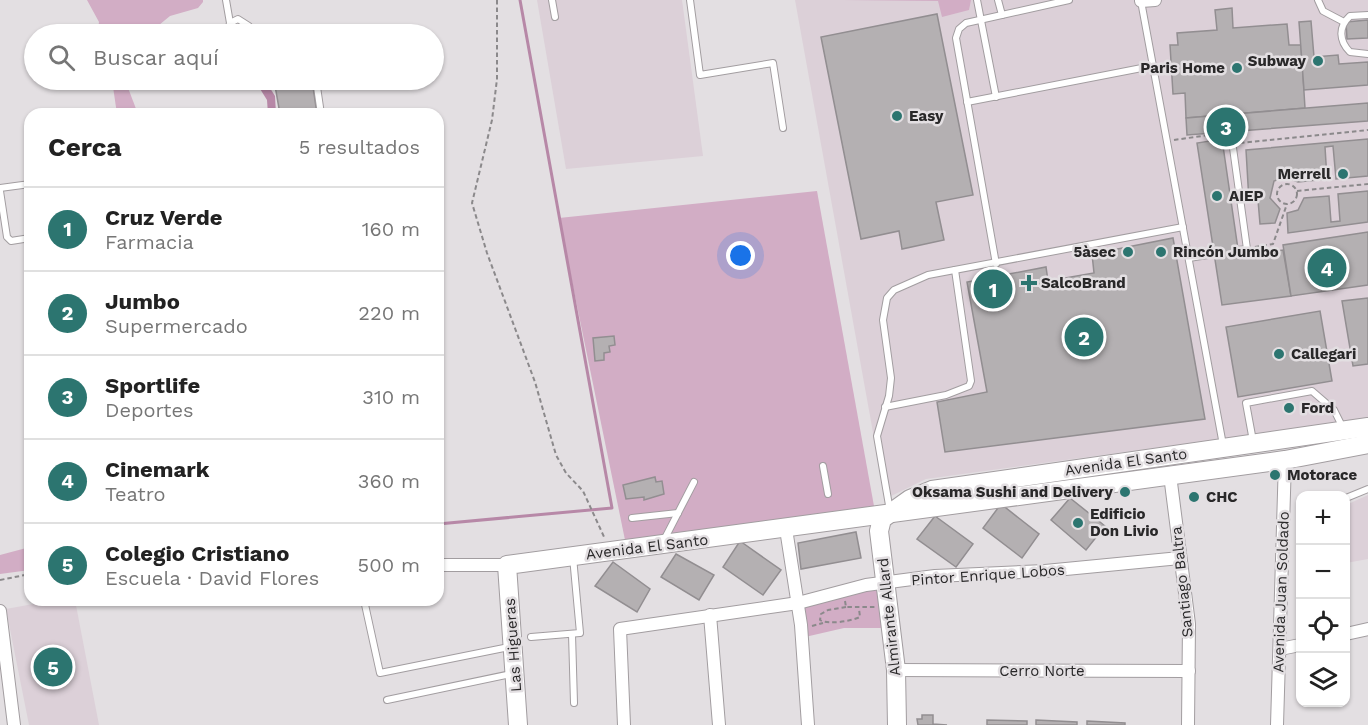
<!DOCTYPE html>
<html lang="es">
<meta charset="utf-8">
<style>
:root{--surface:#fff;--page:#f6f6f6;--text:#222;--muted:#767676;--line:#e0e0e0;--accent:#2c7570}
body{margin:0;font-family:"Work Sans",sans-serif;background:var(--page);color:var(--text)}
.controls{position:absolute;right:18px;bottom:18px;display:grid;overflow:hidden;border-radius:12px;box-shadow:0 2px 4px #0004}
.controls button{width:54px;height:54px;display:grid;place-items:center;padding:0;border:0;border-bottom:2px solid var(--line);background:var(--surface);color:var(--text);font:30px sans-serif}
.you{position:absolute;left:741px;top:256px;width:21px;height:21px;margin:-15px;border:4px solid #fff;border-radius:50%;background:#1a73e8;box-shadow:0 0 0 9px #1a73e833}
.badge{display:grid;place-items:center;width:39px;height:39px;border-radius:50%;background:var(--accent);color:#fff;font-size:20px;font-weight:700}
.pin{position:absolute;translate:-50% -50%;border:3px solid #fff;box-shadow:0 2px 6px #0006}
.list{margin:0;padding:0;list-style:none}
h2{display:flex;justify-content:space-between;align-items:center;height:78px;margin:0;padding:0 24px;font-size:26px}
h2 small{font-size:20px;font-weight:400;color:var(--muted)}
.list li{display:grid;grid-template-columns:39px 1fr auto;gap:18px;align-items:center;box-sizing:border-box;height:84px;padding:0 24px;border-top:2px solid var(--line)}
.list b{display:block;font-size:22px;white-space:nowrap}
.list p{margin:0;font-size:20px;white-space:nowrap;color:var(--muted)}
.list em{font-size:20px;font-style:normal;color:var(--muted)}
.icon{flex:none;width:33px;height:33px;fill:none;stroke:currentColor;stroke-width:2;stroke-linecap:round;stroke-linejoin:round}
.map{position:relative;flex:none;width:1368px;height:725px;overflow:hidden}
.search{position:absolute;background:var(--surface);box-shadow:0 2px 4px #0004;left:24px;top:24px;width:420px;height:66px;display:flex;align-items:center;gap:15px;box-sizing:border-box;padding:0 21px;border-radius:33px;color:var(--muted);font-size:22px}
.panel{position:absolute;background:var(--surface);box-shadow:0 2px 4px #0004;left:24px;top:108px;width:420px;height:498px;border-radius:18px}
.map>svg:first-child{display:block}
.built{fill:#dcd0d8}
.green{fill:#d2adc5}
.water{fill:#b788a7}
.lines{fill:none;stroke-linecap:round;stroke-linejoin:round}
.stream{stroke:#b788a7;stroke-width:3}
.building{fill:#b4b0b2;stroke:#928e91;stroke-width:1.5}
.lane-casing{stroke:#a29da0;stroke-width:8}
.street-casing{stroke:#a29da0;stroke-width:14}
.secondary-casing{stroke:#a29da0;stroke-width:20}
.path{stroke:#8b898b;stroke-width:2;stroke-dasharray:4.5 3;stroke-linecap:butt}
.lane{stroke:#fff;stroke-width:6}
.street{stroke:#fff;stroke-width:12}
.secondary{stroke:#fff;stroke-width:18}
.poi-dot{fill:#2c7570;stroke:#e3dfe2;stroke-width:2}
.labels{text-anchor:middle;stroke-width:5;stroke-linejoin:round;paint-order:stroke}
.poi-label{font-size:15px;font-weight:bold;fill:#292829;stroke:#e3dfe2;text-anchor:start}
.street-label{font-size:15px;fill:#292829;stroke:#e3dfe2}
</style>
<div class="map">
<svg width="1368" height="725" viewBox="0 0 1368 725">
<rect width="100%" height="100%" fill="#e3dfe2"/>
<g class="built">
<polygon points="537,0 682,0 703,156 566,169"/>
<polygon points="795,0 1368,0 1368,419 926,479 885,499"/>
<polygon points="1368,495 1368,559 1346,563 1346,505"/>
<polygon points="32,600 75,600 99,725 29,725 6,609 33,604"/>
</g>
<g class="green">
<polygon points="87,0 203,0 203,2 198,8 170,16 148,34 97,34 99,22"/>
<polygon points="844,0 971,0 969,10 942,17 938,1"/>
<polygon points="112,80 125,80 138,114 117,114"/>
<polygon points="817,191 874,506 625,540 559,218"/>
<polygon points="30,547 30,570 0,574 0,555"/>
<polygon points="880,589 887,628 844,628 805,637 804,604 833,600 861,590"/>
</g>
<polygon class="water" points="257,80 265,80 275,96 276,114 268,114 267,100 257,84"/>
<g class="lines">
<polyline class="stream" points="438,524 612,508 520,0"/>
</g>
<g class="building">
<polygon points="1232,8 1233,28 1287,24 1289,45 1301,45 1305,108 1186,118 1185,93 1173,94 1170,45 1178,45 1177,33 1217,30 1215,10"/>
<polygon points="937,14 973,195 936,202 944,240 902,249 899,231 861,239 821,37"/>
<polygon points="1368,20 1368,38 1347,39 1346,22"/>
<polygon points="1311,21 1314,57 1338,55 1339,64 1368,62 1368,85 1304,90 1299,22"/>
<polygon points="274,80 312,80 317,114 280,114"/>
<polygon points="1368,103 1368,121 1187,135 1186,118"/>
<polygon points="1222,139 1239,256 1283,250 1291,296 1222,305 1197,143"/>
<polygon points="1368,139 1368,176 1336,179 1333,146 1325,147 1327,179 1298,182 1285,177 1274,181 1270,198 1280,209 1275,223 1260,224 1258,200 1249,201 1246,150"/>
<polygon points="1368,191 1368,222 1288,233 1287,213 1298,210 1304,198 1329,196 1331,222 1340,221 1338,194"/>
<polygon points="1368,232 1368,285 1291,296 1283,245"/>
<polygon points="1173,238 1205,419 945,452 937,402 987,392 967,282 1046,267 1048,281 1094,273 1092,254"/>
<polygon points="1368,298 1368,364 1353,366 1342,301"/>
<polygon points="1320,311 1332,381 1238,397 1226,327"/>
<polygon points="614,336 615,345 609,346 610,352 604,353 604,360 595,361 593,338"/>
<polygon points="655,477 656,482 662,481 664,494 644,500 644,497 626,499 623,485"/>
<polygon points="1070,498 1105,526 1086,550 1051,520"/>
<polygon points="1001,504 1039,534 1022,558 983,528"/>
<polygon points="935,516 973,544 956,567 917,539"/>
<polygon points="856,532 861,558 801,569 798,543"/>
<polygon points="740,541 781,570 763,595 723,567"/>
<polygon points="676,554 714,575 699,600 661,577"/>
<polygon points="613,562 650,589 637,612 595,586"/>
<polygon points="922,715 933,715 933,724 947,725 918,725 917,719 922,719"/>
<polygon points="987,720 1027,721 1027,725 987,725"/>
<polygon points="1036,720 1077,722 1077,725 1036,725"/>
<polygon points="1087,721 1125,723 1125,725 1087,725"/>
</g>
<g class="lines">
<defs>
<g id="lane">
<polyline points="226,0 230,23"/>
<polyline points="552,0 555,17"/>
<polyline points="690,0 700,75 773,63 783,128"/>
<polyline points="977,0 996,97"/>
<polyline points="998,0 1002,15"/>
<polyline points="1318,0 1323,11 1344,22"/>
<polyline points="1141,1 1223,445"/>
<path d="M1368,15l-18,1c-12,11 -11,25 0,36l18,2"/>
<polyline points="227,34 230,23 238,19 249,26 250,34"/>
<polyline points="316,80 321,114"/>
<polyline points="967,102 1152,66"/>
<polyline points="1233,148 1247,249 1238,250"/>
<polyline points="0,188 30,184"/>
<polyline points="0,191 7,237 11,241 30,238"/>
<polyline points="1189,258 1214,254"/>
<polyline points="996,264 956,38 959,29 966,23 1069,0"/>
<polyline points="885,407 946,395 969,386 971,381 955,270"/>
<polyline points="1253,441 1246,403 1312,391 1334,410 1343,428"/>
<polyline points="823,466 828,494"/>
<polyline points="1346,498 1368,489"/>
<polyline points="890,511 877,436 889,396 891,378 883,320 887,298 894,290 928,275 1183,227"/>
<polyline points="632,518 678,513"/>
<polyline points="664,540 694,482"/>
<polyline points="364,600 380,673 509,647"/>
<polyline points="572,634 574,703"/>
<polyline points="531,637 580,633 573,557"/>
<polyline points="387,700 511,674"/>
</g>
<g id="street">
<polyline points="1141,1 1155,0"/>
<polyline points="1170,475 1189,624 1188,725"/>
<polyline points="786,529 801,625 808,725"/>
<polyline points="438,565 507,565"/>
<polyline points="0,611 14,725"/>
<polyline points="710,615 719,725"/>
<polyline points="1346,634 1368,629"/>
<polyline points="1280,649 1300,645"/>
<polyline points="896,670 1189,671"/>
<polyline points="624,725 620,629 798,603 866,585 935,576 1045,571 1180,558"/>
<polyline points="1277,725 1285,460"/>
</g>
<g id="secondary">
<polyline points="518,725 507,565 1285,460 1368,444"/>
<polyline points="897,725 896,670 879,531 882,519 910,499 932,490 1368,427"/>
</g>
</defs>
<use href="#lane" class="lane-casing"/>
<use href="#street" class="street-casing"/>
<use href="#secondary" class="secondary-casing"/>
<g class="path">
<polyline points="497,0 497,79 492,120 472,203 487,253 535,382 556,455 566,473 583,491 605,539"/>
<polyline points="1174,140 1216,134 1229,141"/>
<polyline points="1240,143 1368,130"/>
<circle cx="1287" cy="194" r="10"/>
<polyline points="1297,191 1368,184"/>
<polyline points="1255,247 1273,244 1287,204"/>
<polyline points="0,580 30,574"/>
<polyline points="845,601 846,607 875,607"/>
<path d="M846,607l-18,3 -7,4 -1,6c9,5 31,1 40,-3l-1,-8"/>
<polyline points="812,626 823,623"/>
</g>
<use href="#lane" class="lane"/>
<use href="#street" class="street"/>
<use href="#secondary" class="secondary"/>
</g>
<g class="poi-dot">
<circle cx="1318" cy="61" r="6"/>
<circle cx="1237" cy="68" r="6"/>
<circle cx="897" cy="116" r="6"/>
<circle cx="1343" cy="174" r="6"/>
<circle cx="1217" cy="196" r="6"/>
<circle cx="1128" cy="252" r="6"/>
<circle cx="1161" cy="252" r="6"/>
<path d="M1026 274h6v6h6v6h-6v6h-6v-6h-6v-6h6z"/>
<circle cx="1279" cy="354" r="6"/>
<circle cx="1289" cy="408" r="6"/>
<circle cx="1275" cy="475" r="6"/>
<circle cx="1125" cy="492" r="6"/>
<circle cx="1194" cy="497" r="6"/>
<circle cx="1078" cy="523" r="6"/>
</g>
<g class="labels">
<g class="poi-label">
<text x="1306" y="66" text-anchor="end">Subway</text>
<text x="1225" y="73" text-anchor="end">Paris Home</text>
<text x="909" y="121">Easy</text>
<text x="1331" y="179" text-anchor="end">Merrell</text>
<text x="1229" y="201">AIEP</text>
<text x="1116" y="257" text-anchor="end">5àsec</text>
<text x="1173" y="257">Rincón Jumbo</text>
<text x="1041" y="288">SalcoBrand</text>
<text x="1291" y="359">Callegari</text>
<text x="1301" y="413">Ford</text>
<text x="1287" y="480">Motorace</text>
<text x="1113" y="497" text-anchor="end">Oksama Sushi and Delivery</text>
<text x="1206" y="502">CHC</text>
<text x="1090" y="519">Edificio<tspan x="1090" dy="17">Don Livio</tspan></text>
</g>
<g class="street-label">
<text transform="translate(1126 462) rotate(-8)" y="5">Avenida El Santo</text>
<text transform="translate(647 547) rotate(-7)" y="5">Avenida El Santo</text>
<text transform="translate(988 575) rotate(-4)" y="5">Pintor Enrique Lobos</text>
<text transform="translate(1182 582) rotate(-96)" y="5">Santiago Baltra</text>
<text transform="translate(1281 592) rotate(-88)" y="5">Avenida Juan Soldado</text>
<text transform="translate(889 617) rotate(-96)" y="5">Almirante Allard</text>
<text transform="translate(513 645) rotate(-94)" y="5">Las Higueras</text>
<text x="1042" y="676">Cerro Norte</text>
</g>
</g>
</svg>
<div class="controls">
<button>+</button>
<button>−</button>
<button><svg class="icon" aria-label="locate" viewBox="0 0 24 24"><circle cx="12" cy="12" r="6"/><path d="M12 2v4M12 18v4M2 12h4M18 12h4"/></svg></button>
<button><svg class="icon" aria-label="layers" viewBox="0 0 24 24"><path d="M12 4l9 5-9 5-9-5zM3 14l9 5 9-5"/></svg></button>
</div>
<div class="you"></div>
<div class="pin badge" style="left:993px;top:289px">1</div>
<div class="pin badge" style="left:1084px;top:337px">2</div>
<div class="pin badge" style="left:1226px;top:127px">3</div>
<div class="pin badge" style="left:1327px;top:268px">4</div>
<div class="pin badge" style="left:53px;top:667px">5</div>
<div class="search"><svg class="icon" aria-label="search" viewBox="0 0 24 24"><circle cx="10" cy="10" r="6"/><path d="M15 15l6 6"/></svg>Buscar aquí</div>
<section class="panel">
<h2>Cerca<small>5 resultados</small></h2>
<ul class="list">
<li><span class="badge">1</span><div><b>Cruz Verde</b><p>Farmacia</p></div><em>160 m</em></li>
<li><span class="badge">2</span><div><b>Jumbo</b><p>Supermercado</p></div><em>220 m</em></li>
<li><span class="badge">3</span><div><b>Sportlife</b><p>Deportes</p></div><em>310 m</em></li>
<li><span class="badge">4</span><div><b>Cinemark</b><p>Teatro</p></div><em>360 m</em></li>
<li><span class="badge">5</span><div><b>Colegio Cristiano</b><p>Escuela · David Flores</p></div><em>500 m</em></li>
</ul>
</section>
</div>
